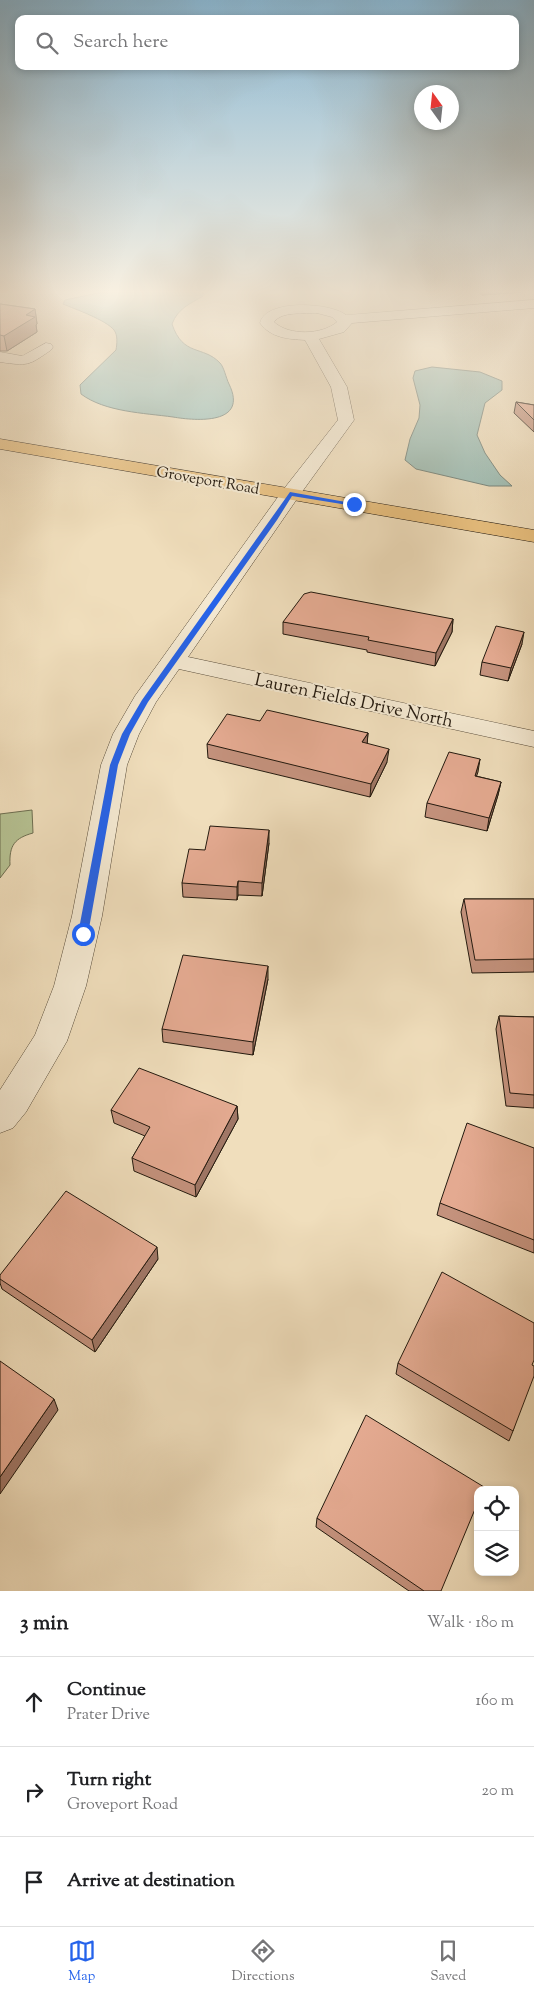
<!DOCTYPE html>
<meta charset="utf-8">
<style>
:root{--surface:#fff;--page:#f2f2f2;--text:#202124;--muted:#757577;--line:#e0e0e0;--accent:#2563eb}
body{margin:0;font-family:"Sorts Mill Goudy",serif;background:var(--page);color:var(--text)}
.controls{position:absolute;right:15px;bottom:15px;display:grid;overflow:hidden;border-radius:10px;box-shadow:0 2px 8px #0003}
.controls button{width:45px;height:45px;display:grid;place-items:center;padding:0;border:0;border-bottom:1px solid var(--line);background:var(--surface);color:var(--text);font:25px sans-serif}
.compass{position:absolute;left:414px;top:85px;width:45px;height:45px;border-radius:50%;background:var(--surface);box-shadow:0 2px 8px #0003;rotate:345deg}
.stop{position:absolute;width:15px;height:15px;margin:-11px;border:4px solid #2563eb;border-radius:50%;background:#fff}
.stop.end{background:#2563eb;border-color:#fff;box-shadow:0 1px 5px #0008}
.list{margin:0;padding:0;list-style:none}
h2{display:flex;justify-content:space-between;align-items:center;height:65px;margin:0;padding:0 20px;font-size:21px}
h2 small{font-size:16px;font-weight:400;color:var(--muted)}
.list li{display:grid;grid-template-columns:32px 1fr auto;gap:15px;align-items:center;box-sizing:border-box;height:90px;padding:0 20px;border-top:1px solid var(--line)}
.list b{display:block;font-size:19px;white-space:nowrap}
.list p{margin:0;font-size:16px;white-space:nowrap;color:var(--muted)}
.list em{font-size:16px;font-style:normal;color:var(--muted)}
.icon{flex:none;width:28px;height:28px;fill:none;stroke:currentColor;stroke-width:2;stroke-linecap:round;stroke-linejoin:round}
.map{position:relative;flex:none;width:534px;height:1591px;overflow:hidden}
.search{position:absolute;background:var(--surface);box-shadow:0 2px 8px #0003;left:15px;right:15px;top:15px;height:55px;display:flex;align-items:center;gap:12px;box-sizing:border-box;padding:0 18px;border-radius:10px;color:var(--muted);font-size:19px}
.sheet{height:335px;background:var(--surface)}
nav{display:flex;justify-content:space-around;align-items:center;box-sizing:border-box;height:70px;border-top:1px solid var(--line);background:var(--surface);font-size:14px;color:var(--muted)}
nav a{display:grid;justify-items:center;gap:2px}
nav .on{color:var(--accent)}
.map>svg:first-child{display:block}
.green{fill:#b6c293;stroke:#6d6e51}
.water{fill:#9abcb4;stroke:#6b7b72}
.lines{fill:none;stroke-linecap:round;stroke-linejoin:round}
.street-casing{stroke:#574b3a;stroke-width:1}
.primary-casing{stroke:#241a0f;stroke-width:1}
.street{fill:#f5ead3;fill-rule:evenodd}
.primary{fill:#e8bf7e;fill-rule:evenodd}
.wall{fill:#c4927d;stroke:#241a0f}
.shaded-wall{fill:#a07766;stroke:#241a0f}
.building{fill:#e4aa91;stroke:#241a0f}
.route{fill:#2563eb}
.labels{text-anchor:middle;stroke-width:4;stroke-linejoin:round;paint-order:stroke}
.far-street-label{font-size:15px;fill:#241a0f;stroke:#f5ead3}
.street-label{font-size:18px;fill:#241a0f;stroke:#f5ead3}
</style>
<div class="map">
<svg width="534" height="1591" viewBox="0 0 534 1591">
<rect width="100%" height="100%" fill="#f0debc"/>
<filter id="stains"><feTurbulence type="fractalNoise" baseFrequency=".004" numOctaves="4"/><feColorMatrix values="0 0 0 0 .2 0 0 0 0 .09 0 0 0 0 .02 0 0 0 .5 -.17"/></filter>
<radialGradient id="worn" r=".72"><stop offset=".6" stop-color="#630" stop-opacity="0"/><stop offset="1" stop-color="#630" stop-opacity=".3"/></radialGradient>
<path class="green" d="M32,810l1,23c-18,5 -24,12 -23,32l-10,13v-64z"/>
<g class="water">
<path d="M171,290h26l6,2v4c-13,8 -25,12 -31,28 11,33 31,21 48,39 4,4 6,15 9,21 20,41 -33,37 -56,33 -29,-4 -68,-5 -92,-23l-1,-9 36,-35c1,-6 2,-15 -2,-20 -8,-10 -39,-21 -51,-26l2,-4 33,-7z"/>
<polygon points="432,367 480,372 502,381 502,390 485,403 477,435 485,453 500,475 512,486 489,486 416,469 405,460 410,439 419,418 420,405 413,378 415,371"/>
</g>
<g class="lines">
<defs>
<g id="street">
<path d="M534,300v8l-182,15 -8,9 -25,7 28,48 7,33 -55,76 -111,161 346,74v16l-355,-78 -23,33 -17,32 -12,31 -25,151 -16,70 -19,55 -41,71 -13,16 -13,5v-43l35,-55 19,-49 18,-70 29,-151 12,-31 22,-38 148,-206 55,-70 -7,-33 -26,-47c-17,-1 -34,-2 -45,-17 5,-24 70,-21 86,-8zM317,313l15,4 5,5c-15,13 -48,14 -63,0 7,-11 31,-8 43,-9z"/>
<path d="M46,343l5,1 2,3 -2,3c-23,16 -23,16 -51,12v-10l22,4z"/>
</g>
<polygon id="primary" points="0,439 534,530 534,542 0,449"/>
</defs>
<use href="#street" class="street-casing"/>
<use href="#primary" class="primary-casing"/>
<use href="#street" class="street"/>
<use href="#primary" class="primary"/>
</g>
<g class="wall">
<polygon points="475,290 524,290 523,292 482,295"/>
<polygon points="0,304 35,309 37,324 36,325 37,332 7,351 0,351"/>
<polygon points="516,402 534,405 534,432 514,413"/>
<polygon points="453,619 452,632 435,666 367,652 367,650 283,634 283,622"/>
<polygon points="522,644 508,681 480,675 482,662"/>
<polygon points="260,721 368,733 367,743 387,762 370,797 208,758 207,744"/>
<polygon points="480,759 476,776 501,782 498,795 487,831 425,817 427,803"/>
<polygon points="269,843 262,896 238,895 237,900 183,897 182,883 205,850"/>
<polygon points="464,899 534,899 534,972 472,973 461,912"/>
<polygon points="268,979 253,1055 163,1042 162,1029"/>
<polygon points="499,1016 534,1017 534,1108 506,1106 496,1029"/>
<polygon points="237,1106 238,1119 196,1197 134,1171 132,1158 145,1136 114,1123 111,1110"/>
<polygon points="534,1148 534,1253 437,1215 440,1203"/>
<polygon points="158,1259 95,1352 2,1289 0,1283 0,1275"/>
<polygon points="398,1363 532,1365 513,1431 509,1441 396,1374"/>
<polygon points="317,1518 441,1591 409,1591 316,1527"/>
</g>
<g class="shaded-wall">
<polygon points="482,290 524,290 523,292 482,295"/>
<polygon points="35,309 37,324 36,325 37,332 7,351 4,336 26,315"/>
<polygon points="453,619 452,632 435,666 436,653"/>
<polygon points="524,632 522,644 508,681 511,668"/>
<polygon points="368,733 367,746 362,742"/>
<polygon points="389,749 387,762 370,797 371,784"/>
<polygon points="480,759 478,772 472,789 475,776"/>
<polygon points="501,782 498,795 487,831 489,818"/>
<polygon points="269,830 269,843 262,896 262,883"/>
<polygon points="238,881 238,895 237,900 237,887"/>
<polygon points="268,966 268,979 253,1055 253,1042"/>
<polygon points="237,1106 238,1119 196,1197 195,1185"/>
<polygon points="157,1247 158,1259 95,1352 92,1340"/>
<polygon points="54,1399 58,1410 0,1494 0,1477"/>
</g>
<g class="building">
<polygon points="0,304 35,309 26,315 35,317 4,336 0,335"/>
<polygon points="516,402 534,405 534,420"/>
<polygon points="311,592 453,619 436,653 368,640 369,637 283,622 304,594"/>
<polygon points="496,626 524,632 511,668 482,662"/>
<polygon points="267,710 368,733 362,742 389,749 371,784 207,744 227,714 260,721"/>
<polygon points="449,752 480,759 475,776 501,782 489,818 427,803"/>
<polygon points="210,826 269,830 262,883 238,881 237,887 182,883 189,849 205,850"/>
<polygon points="464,899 534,899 534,959 475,960"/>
<polygon points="183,955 268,966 253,1042 162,1029"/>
<polygon points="499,1016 534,1017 534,1095 510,1093"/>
<polygon points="139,1068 237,1106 195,1185 132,1158 150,1127 111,1110"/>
<polygon points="467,1123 534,1148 534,1240 440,1203"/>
<polygon points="66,1191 157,1247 92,1340 0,1279 0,1275"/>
<polygon points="442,1272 534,1323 534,1360 532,1365 534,1366 534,1376 513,1431 398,1363"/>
<polygon points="0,1361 54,1399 0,1477"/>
<polygon points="366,1415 484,1487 483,1490 478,1490 478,1502 441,1591 424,1591 317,1518"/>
</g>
<linearGradient id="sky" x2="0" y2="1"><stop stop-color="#89b7d3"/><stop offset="0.57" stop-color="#f8f0e1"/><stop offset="1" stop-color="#f8f0e1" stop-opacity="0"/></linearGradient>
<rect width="534" height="512" fill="url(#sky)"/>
<polygon class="route" points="290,492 357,504 354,506 292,496 277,520 148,702 130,734 118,765 88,934 83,938 80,937 78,934 110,765 122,734 142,700"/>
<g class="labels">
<g class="far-street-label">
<text transform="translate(208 480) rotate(10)" y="5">Groveport Road</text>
</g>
<g class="street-label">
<text transform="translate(354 700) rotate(12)" y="6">Lauren Fields Drive North</text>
</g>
</g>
<rect width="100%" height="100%" filter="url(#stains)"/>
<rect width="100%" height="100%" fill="url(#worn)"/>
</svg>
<div class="controls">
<button><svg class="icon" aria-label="locate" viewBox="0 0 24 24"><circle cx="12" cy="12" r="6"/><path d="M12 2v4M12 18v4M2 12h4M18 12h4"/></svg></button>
<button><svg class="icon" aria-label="layers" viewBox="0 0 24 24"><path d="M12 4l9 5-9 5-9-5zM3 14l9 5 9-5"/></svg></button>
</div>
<svg class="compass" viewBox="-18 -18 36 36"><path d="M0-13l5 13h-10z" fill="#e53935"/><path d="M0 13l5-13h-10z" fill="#757577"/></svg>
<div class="stop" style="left:83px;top:934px"></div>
<div class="stop end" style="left:354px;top:504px"></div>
<div class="search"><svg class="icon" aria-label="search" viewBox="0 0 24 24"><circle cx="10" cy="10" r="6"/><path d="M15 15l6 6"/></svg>Search here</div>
</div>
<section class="sheet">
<h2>3 min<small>Walk · 180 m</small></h2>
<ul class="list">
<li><svg class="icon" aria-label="ahead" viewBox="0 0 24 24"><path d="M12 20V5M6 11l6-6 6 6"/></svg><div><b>Continue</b><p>Prater Drive</p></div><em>160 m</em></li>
<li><svg class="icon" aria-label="right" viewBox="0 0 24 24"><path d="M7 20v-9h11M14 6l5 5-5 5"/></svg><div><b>Turn right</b><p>Groveport Road</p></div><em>20 m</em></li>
<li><svg class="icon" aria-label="arrive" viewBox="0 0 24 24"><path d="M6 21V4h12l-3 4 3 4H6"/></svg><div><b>Arrive at destination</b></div></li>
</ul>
</section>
<nav>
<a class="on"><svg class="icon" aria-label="map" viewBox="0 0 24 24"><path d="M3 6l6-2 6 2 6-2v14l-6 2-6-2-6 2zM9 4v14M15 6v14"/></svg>Map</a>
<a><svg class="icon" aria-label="directions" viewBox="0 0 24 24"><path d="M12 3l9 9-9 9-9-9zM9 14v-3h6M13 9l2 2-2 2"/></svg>Directions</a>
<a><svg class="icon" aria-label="saved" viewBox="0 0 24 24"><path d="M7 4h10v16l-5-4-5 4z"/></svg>Saved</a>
</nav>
